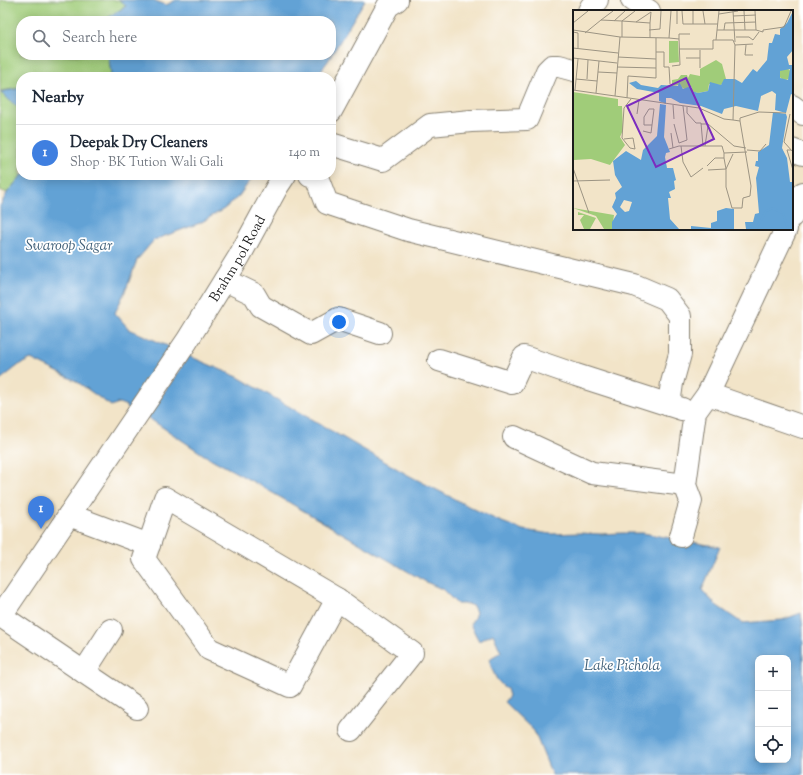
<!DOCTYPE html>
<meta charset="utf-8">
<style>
:root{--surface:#fff;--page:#f2f2f3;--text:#1f2937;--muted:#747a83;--line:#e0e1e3;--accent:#111827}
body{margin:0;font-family:"Sorts Mill Goudy",serif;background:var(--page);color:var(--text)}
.controls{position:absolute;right:12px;bottom:12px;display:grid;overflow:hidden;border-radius:8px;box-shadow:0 2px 10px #0003}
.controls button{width:36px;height:36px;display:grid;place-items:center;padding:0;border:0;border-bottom:1px solid var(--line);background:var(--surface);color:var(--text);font:20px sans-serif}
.you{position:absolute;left:339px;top:322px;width:14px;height:14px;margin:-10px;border:3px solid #fff;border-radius:50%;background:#1a73e8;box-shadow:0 0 0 6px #1a73e833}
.badge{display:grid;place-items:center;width:26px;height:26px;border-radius:50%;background:var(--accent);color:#fff;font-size:13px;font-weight:700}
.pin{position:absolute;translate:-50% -33px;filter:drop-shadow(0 1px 2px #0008)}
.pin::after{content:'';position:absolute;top:21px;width:14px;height:12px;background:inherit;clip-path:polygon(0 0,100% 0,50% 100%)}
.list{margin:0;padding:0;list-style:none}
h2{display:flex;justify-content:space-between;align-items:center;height:52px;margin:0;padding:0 16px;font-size:17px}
h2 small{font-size:13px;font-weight:400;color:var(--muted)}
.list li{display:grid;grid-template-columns:26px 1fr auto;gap:12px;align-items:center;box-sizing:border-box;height:56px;padding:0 16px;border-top:1px solid var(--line)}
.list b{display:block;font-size:15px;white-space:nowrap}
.list p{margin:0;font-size:13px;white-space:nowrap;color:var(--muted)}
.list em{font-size:13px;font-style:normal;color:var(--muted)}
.icon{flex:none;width:22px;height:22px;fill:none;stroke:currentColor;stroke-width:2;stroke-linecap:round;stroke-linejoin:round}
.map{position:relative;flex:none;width:803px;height:775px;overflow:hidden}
.search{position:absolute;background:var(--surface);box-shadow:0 2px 10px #0003;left:16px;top:16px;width:320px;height:44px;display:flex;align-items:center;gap:10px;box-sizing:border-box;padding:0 14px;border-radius:16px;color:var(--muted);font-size:15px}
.panel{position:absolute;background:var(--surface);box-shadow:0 2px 10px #0003;left:16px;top:72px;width:320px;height:108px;border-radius:16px}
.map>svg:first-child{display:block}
.green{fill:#a0cc79;stroke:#5e744a}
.water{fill:#62a2d5;stroke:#3f5f78;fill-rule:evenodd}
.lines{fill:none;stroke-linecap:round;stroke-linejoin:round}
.minor-casing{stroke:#878072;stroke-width:24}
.minor{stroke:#fff;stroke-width:22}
.labels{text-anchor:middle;stroke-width:3.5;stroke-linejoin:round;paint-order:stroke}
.street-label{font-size:14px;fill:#1c1c1c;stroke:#fff}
.water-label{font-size:15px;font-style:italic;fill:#3f5f78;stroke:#fff}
.inset-river{fill:none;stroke:#62a2d5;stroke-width:2}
.inset-road{fill:none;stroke:#9c9483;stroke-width:1}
.view{fill:#7b2cbf;fill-opacity:0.15;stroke:#7b2cbf;stroke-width:2}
.inset-edge{fill:none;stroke:#1c1c1c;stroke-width:2}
</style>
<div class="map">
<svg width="803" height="775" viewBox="0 0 803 775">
<rect width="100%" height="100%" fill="#fff"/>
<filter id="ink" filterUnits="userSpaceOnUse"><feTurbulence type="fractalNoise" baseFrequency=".025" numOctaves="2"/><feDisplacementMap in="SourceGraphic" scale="8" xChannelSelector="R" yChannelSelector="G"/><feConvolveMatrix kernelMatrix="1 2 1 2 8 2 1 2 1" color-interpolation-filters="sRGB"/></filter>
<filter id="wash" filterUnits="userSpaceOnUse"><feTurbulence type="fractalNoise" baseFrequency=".012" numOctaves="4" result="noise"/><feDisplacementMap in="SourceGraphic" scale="16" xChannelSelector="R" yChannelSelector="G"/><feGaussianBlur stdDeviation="0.9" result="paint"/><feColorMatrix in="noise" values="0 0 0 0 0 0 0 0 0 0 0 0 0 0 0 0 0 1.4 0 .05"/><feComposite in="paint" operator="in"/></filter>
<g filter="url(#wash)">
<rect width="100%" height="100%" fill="#f2e4c8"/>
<g class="green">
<polygon points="0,0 119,0 126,6 103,21 21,21 21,55 109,55 109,60 111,74 108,77 21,77 21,88 0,91"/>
<polygon points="0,92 16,106 21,107 21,175 22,175 7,193 0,190"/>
</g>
<g class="water">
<polygon points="119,0 153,0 166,5 176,0 365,0 328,61 316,77 108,77 111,74 109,60 109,55 331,55 331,21 103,21 126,6"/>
<polygon points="21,88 21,107 16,106 0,92"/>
<polygon points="22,175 254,175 239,196 224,209 200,223 154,240 137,260 127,287 115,313 129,329 170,347 128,409 127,406 119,403 111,406 76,381 31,359 19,365 0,380 0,206 7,193"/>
<path d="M189,356l49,21 170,98 62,32 27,13 26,10 28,4 28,-1 21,1 22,-1h21l49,9 28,5 -18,43 14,15 26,18 40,-3 19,-7 2,15v147h-251l-18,-44 -30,-29 5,-6 -2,-7c-12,-8 -14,-17 -18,-30l12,-7 -8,-18 -14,7 -9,-17 4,-6 2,-6 -3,-6 -6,-2h-10l-15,-15 -16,-7 -167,-97 -55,-30 -57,-38zM758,658h30v102h-30z"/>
</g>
</g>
<g filter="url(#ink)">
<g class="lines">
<defs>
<g id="minor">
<polyline points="632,0 649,11"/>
<polyline points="589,11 591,7 597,0"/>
<polyline points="792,106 803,114"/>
<polyline points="331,111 388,6 397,0"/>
<polyline points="331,144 383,160 430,125 471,121 527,119 547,71 552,66 559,66 574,70"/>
<polyline points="792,150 803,154"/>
<polyline points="310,175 317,177 327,203 408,230 634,285 667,299 680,316 680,354 672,383 669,405"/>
<polyline points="792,216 803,193"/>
<polyline points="225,280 254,294 261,306 311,334 338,319 380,333"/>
<polyline points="439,360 512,383 524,357 576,375 682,409"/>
<polyline points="708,394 803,427"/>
<polyline points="514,437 592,473 685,485"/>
<polygon points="165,498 337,599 290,686 209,649 144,559"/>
<polyline points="69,515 149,545"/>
<polyline points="681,536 691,501 685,485 695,412 708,394 786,229"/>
<polyline points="337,599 412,653 351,730"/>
<polyline points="1,616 137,708"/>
<path id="s1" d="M0,617l187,-276 52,-84 38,-70 8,-12"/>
<polyline points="84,672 111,630"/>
</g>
</defs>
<use href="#minor" class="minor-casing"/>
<use href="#minor" class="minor"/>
</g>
</g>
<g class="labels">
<g class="street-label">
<text dy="5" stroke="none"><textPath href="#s1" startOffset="430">Brahm pol Road</textPath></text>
</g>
<g class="water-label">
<text x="69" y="250">Swaroop Sagar</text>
<text x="622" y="670">Lake Pichola</text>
</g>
</g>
<g transform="translate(573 10)">
<rect width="220" height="220" fill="#f2e4c8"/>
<path d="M96,31h9l1,21 -10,1zM143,50l6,4 4,15 -5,6 -12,-1 -1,7 -10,2 -7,-2 1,-4 -8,2 -5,-4 -7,1v-6l6,-1 3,-4h6l1,3 2,-4 10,2v-7zM206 64a6 6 0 1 1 12 0a6 6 0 1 1-12 0ZM0,82l45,7v7h4l1,24 -3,7 5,8 -15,20 -19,-6 -17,1zM0,198l41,7 -2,14h-8l-8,-13zM5,202l18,6 -6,11h-6l-4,-9 4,-5h-6z" fill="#a0cc79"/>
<path d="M220,1v39l-6,7 2,8h4v30l-2,-1 -5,19 -11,-3 1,-16 -4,-3 -11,5 -3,15 -22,-5 -12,3 -2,5 -21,-8 -21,-3 -9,-5h-5v6l-7,-3v-8l-22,-4 -8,-6 7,-2 5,4 17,3 3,-3 17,1 1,-4 4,7 8,-3 1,5 6,2 10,-2 2,-9 11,3 3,-6h11l7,4 11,-14 4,3 10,-12 2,-17h3l3,-9 5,1v-6l7,-6zM217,59l-2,11 -8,-2v-7zM87,94l6,1 -2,32 6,15 -4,1 -1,4 2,11h6l3,12 -2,1 1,8 -6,3 2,6h-3l2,21 9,10h-67v-7l5,-8 -5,-7 4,-9 -1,-5 7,-6 -7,-12 -2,-14 13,-10 15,9 2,-10 14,-14zM51,190l8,2 -3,9 -4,1 -5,-5zM200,102l13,2 1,3 -5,31 5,10 3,24h3v47h-47l-1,-7h8l2,-8 4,-1 -3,-35 3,-11 -4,-1 1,-5h2v-9l11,-7zM153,198l8,1v20h-43v-3l20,2v-5l6,-2v-10z" fill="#62a2d5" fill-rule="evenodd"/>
<path class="inset-river" d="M183,219l10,-18 6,-3 11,5 5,16"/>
<path class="inset-road" d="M40,1l-12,9 21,1v16M62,1l-13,10 28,2v15M109,1l1,13h35M120,1v13M130,1l2,13M146,1l-3,29h17l2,5 -2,75M160,1l2,31M171,1l1,19M146,4l19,-3M160,6l23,-1M41,11l11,-10M63,12l15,-10 -1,11M0,13l15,-12M104,14v-13M0,20l47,7 -5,59M76,20l11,-1 1,-18M144,20h39l-1,-19M151,20l1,-7 31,-1M183,20l7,2v-2l21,-3 7,-16M0,22l5,1v15M12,23l16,-13M47,27l49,1 2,-27M163,27h13l4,3 6,-8M96,28l10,1 1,26 -8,1M106,29v-5h11M162,35l18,-1M173,35l-1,10h8M0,38l45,5M106,39h34v-9h3M127,40v18M83,42h8v15h5l1,17M45,47l38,2M0,48l44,5M113,48h14M44,57l39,1M25,62l19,1M3,69l21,2M14,69l1,-19M0,80l126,18 25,11 9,1 7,1v-3l19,-6 27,1M2,80l3,-31M23,83l3,-32M54,88l1,-22 28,2v-40M100,95l1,14M114,97v6l9,10h5l2,23M76,99h5l-2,16h-8v-8zM64,104l2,-14M217,104l-6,28 9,10M101,114l5,19M128,114h7l26,22 12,2M70,121l8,2 1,-8M98,123l2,15M51,129l9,-1 2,11 -5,-1 -8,-10 2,-30 7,-9M106,133l8,-3 -4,-34M108,136l2,16 8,15 12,-9M132,136l3,-20M96,139l10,-3h43l2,7M174,140l13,1 6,-7M218,140h-4l6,20M160,144l-7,15v18l6,21h10l1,-10 7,-2 1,-10 -11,-65M134,156l8,-8h9v-5l23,-1M0,158l16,45M135,160l18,-1 -2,-11M0,171l37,-1"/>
<path class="view" d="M113,68l28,61 -58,28 -29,-61z"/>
<rect width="220" height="220" class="inset-edge"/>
</g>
</svg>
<div class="controls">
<button>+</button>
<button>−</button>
<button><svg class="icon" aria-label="locate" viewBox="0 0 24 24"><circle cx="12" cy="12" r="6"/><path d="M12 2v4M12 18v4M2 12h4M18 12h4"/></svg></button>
</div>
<div class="you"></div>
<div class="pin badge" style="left:41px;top:529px;background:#3f7fe0">1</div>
<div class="search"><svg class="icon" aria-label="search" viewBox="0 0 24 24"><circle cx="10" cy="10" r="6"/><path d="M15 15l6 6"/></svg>Search here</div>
<section class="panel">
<h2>Nearby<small></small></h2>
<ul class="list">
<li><span class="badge" style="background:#3f7fe0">1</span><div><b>Deepak Dry Cleaners</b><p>Shop · BK Tution Wali Gali</p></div><em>140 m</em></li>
</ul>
</section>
</div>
